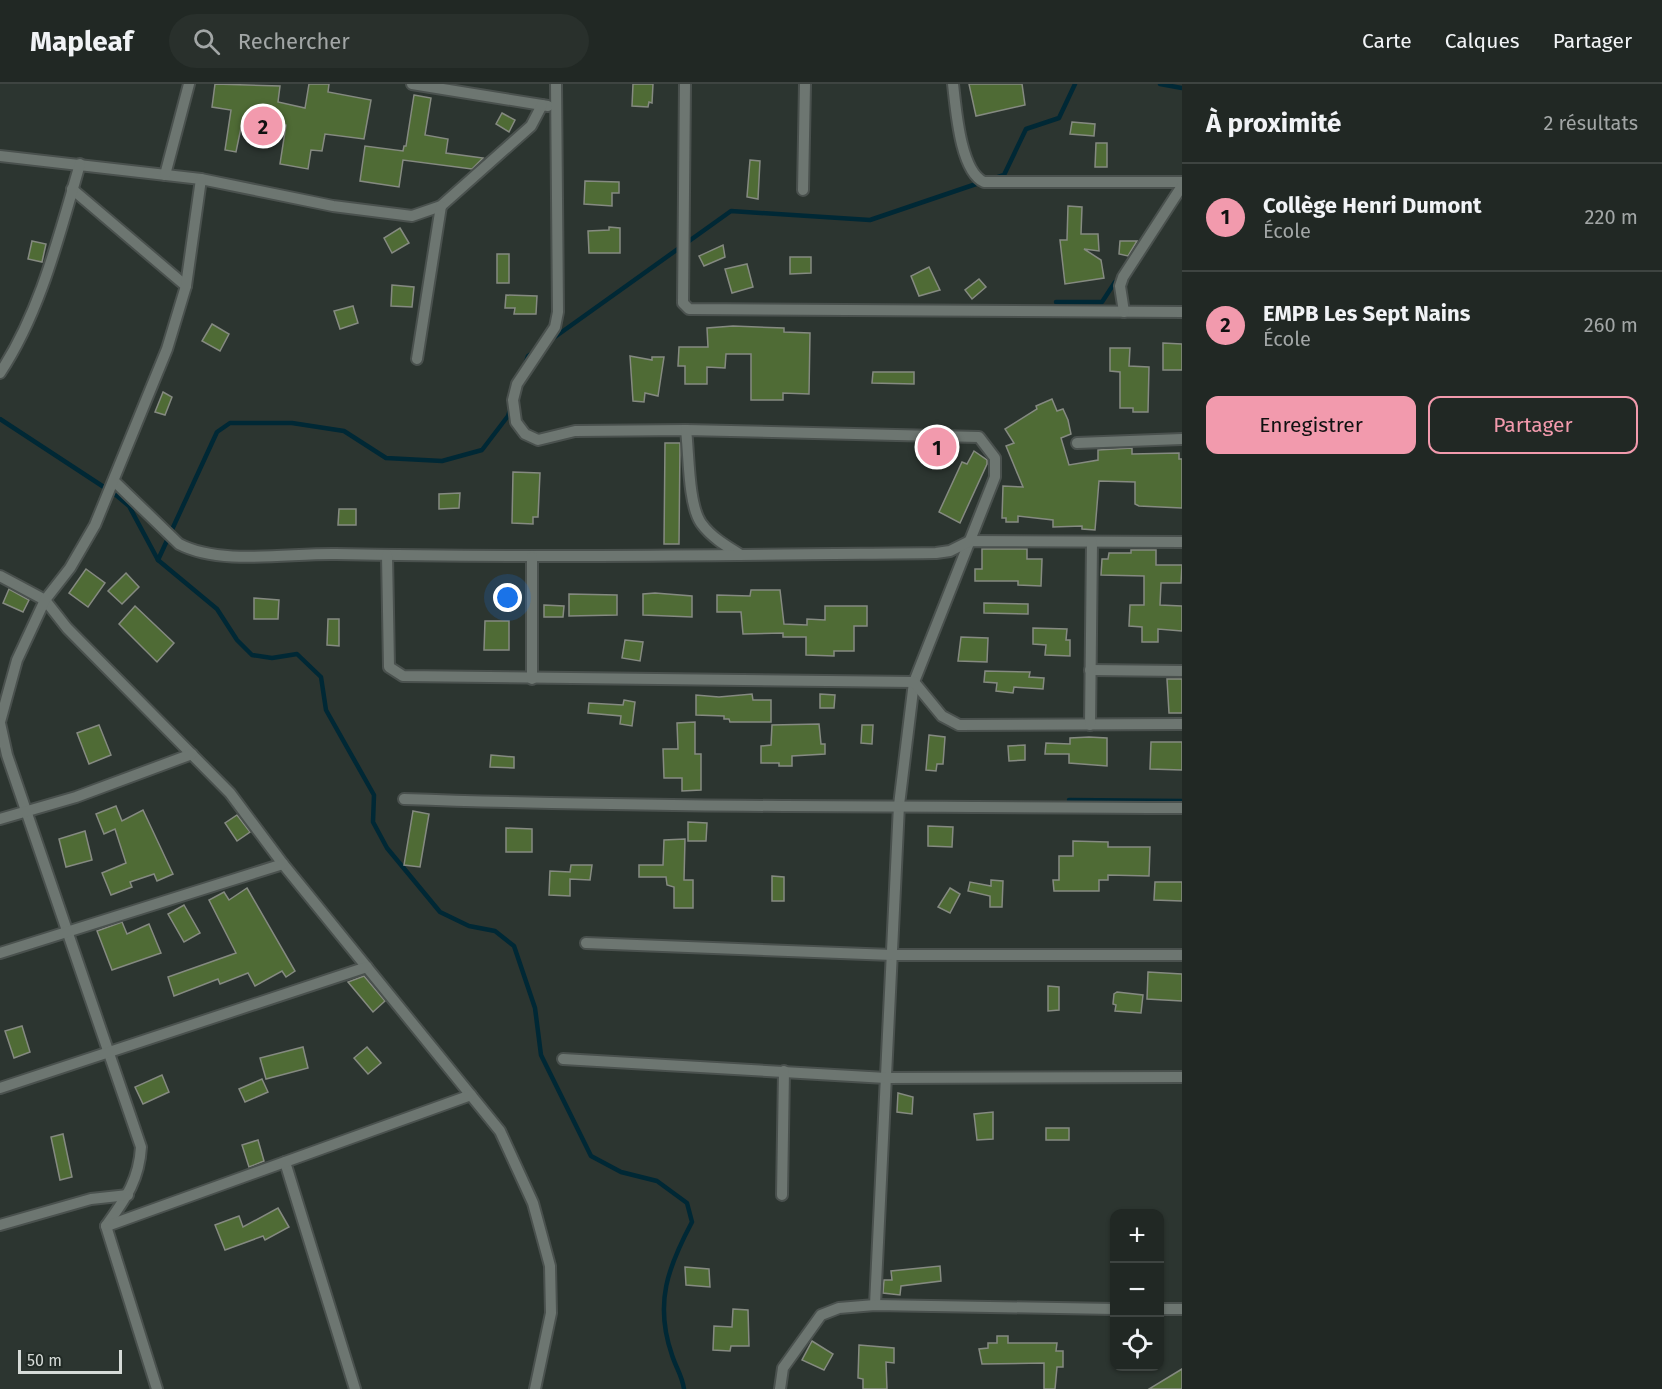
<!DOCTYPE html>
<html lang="fr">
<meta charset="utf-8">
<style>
:root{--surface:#212824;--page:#29302c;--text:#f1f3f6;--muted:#a2a6a6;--line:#3e4441;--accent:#f29aad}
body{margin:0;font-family:"Fira Sans",sans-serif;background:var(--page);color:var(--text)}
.controls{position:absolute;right:18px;bottom:18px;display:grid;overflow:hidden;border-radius:12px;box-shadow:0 2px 4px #0004}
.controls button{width:54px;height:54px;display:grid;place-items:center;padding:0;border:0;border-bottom:2px solid var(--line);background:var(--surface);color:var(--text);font:30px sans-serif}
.scale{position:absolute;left:18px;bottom:15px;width:104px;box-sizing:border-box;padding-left:6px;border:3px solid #d6dbd8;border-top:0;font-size:16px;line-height:21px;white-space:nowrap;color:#d6dbd8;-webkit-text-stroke:4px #222b26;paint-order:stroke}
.you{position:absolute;left:508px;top:514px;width:21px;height:21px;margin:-15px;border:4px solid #fff;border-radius:50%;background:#1a73e8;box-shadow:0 0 0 9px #1a73e833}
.badge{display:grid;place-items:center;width:39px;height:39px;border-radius:50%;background:var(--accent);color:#111;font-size:20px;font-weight:700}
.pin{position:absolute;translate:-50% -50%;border:3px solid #fff;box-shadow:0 2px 6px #0006}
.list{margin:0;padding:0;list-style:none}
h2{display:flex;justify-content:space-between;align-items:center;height:78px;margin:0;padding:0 24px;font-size:26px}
h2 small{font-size:20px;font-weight:400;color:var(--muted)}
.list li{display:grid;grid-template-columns:39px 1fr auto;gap:18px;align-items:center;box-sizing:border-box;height:108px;padding:0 24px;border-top:2px solid var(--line)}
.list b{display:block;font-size:22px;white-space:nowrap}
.list p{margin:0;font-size:20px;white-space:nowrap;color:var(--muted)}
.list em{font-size:20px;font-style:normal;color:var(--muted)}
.actions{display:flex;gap:12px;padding:18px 24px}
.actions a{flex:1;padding:14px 0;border:2px solid var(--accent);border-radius:12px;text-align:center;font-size:21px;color:var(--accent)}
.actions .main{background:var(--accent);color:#111}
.icon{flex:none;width:33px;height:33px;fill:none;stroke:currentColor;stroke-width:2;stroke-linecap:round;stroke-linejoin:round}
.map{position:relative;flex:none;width:1182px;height:1305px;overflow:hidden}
header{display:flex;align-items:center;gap:36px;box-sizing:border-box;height:84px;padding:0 30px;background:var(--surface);border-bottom:2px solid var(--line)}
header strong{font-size:28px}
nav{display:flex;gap:33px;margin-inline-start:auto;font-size:21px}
.search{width:420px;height:54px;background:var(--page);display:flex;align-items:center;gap:15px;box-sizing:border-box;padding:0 21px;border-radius:33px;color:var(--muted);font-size:22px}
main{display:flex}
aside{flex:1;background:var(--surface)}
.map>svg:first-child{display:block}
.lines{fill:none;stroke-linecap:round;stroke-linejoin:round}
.stream{stroke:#002835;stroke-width:4.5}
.building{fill:#4f6b35;stroke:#858a81;stroke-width:1.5}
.minor-casing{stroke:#4a514e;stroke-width:14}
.minor{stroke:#6d7671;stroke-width:10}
</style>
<header>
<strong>Mapleaf</strong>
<div class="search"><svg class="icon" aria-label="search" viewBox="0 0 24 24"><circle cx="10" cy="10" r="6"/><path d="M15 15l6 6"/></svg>Rechercher</div>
<nav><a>Carte</a><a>Calques</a><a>Partager</a></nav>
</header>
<main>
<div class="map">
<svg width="1182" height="1305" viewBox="0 0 1182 1305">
<rect width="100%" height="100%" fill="#2c3530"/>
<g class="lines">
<g class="stream">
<polyline points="1160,0 1182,4"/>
<polyline points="995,94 1004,91 1026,45 1059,34 1075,0"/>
<polyline points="1056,218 1102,218 1115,198"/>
<polyline points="552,255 731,127 870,136 982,98"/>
<polyline points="525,281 528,272 535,267"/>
<path d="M0,335l116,76 13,11 29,54 59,49 20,31 15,15 20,3 25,-4 24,23 5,33 48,85 -1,27 14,26 53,64 29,14 26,5 19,15 21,62 6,47 50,101 30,16 36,9 30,22 5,19c-24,45 -38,81 -20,133 4,13 10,20 12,34"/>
<polyline points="158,476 217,348 230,339 292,339 344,347 386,374 442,377 482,366 508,332 511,323"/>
<polyline points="1069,716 1182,717"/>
</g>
</g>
<g class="building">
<polygon points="215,0 280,2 278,18 305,24 309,0 329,0 328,8 371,16 364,55 325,50 322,67 311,66 308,85 280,80 286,41 243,34 236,68 225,66 231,26 212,23"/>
<polygon points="633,0 653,0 652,19 649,18 648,23 632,22"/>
<polygon points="969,0 1022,0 1025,21 976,32"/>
<polygon points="414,11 431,14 425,51 448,55 446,69 483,74 472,85 403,76 399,103 360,97 365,62 403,67 404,62 406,62"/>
<polygon points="502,29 515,36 509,48 496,40"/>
<polygon points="1072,38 1095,40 1094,52 1070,50"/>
<polygon points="1096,59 1107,59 1107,83 1095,83"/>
<polygon points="750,76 760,77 758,115 747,113"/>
<polygon points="585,97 619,98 619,109 612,109 612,122 584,120"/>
<polygon points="1068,122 1082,123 1081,150 1098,150 1099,167 1084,165 1101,176 1104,194 1065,200 1060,156 1067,156"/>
<polygon points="609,143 620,144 620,169 589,169 588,147 609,146"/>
<polygon points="400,144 409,159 392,169 384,154"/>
<polygon points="32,157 46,160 42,178 28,175"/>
<polygon points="1120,157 1137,157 1128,172 1119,170"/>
<polygon points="723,161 725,173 704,182 699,172"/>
<rect x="497" y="170" width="12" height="29"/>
<polygon points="790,173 811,173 811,189 790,190"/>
<polygon points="747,180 753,203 732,209 725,185"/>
<polygon points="929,183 940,206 919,212 911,192"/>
<polygon points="979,195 986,203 972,215 965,206"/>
<polygon points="392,201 414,203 412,223 391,222"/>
<polygon points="506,211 537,212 536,230 514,230 515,224 505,224"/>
<polygon points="353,222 358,239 340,245 334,227"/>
<polygon points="212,240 229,250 220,267 202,257"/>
<polygon points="733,242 784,244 784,248 810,249 809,310 783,309 783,316 751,316 751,270 726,270 725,284 707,283 707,300 685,300 685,282 678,282 679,263 708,263 707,244"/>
<polygon points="1163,259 1182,260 1182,286 1163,286"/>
<polygon points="1110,264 1130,264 1129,282 1149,283 1148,328 1133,328 1133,324 1120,324 1120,288 1110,287"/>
<polygon points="630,272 652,276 652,273 664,273 658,312 645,309 644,318 633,317"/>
<polygon points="873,288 914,288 914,300 872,299"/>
<polygon points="163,308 172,313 165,331 155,328"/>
<polygon points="1052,315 1057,327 1063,325 1068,336 1071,350 1061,354 1069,381 1098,376 1098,366 1132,364 1132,370 1179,369 1179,375 1182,375 1182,424 1139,422 1135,420 1135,398 1099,397 1095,446 1082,445 1082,442 1053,443 1053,436 1018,432 1018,438 1006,438 1006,434 1002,434 1003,402 1023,403 1006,362 1014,359 1005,345 1037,325 1036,322"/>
<polygon points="665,359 680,359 679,460 664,460"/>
<polygon points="974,367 987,376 987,380 960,439 939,428 962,378 967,380"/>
<polygon points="513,388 540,389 538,433 533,433 533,440 512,439"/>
<polygon points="460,409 459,424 439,425 439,410"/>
<polygon points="339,425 356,425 356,441 338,441"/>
<polygon points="982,465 1027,465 1027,475 1042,475 1041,502 1018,501 1018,497 975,497 975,485 982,485"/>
<polygon points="1131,466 1156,466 1156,481 1182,481 1181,499 1161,499 1160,521 1182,522 1182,547 1158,545 1158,558 1142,558 1142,543 1129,542 1130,521 1144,521 1144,492 1101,491 1102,475 1108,475 1109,469 1131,469"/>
<polygon points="86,485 105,499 88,523 69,509"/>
<polygon points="126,489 139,503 122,520 108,507"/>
<polygon points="9,505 29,516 23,528 3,519"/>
<polygon points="751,506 780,506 784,540 807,541 807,535 825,536 825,522 867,522 867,542 854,542 854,567 834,567 834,572 806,571 806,553 783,553 783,549 743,550 741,528 717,528 717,511 750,512"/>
<polygon points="655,509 692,512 692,533 643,531 643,510"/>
<polygon points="569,510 617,511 617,531 569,532"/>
<polygon points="254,514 279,516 278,535 254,535"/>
<polygon points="984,519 1028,520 1028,530 984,529"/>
<polygon points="544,521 564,522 563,533 544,533"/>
<polygon points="135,522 174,559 157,578 119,540"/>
<polygon points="328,535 339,535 339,562 327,561"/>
<polygon points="485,537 509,537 509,566 484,566"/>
<polygon points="1033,544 1067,545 1066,556 1070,556 1070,572 1045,571 1046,561 1033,560"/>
<polygon points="961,553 988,554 987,578 958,577"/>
<polygon points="625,556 643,558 640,577 622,574"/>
<polygon points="985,587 1030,588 1029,593 1044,594 1043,605 1014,603 1013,609 996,607 997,599 984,598"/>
<polygon points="1167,595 1182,595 1182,629 1169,629"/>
<polygon points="752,610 753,616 771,616 771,638 730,638 729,635 724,635 724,632 696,631 696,611 719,613"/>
<polygon points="820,610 835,611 834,624 820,624"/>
<polygon points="624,616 635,618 632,642 620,640 621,632 588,629 589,619 623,621"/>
<polygon points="695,638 695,670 701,670 701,706 682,707 682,694 664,694 663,665 678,665 677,639"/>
<polygon points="819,640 821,660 825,660 825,670 792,672 792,682 779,682 779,679 761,679 761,662 771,661 772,641"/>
<polygon points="99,641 111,671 89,680 77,649"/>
<polygon points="862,641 873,641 872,660 861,659"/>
<polygon points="929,651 945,653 943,680 937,680 936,687 926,686"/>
<polygon points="1089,653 1107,654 1107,682 1069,679 1069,670 1045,670 1046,659 1070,660 1070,654"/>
<polygon points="1151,658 1182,658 1182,686 1150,685"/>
<polygon points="1025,661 1025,676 1009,677 1008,662"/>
<polygon points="491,671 514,673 514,684 490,683"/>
<polygon points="116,722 122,737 143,726 173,790 157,797 154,790 130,798 132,803 111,811 102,789 126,779 115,745 104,750 96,730"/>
<polygon points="413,727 429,730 420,783 404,781"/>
<polygon points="237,731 250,748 237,757 225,739"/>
<polygon points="688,738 707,739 706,757 688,757"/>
<polygon points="928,742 953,743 952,763 928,762"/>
<polygon points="506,744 532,745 532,768 506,768"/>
<polygon points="85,747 92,776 66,783 59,755"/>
<polygon points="685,755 684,796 693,796 693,824 674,824 674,803 667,801 666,793 639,793 639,781 663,781 664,756"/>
<polygon points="1073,757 1108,758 1108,763 1150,763 1149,792 1108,791 1108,796 1099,796 1099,807 1054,807 1053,796 1059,796 1059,772 1073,772"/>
<polygon points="571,781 592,781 590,796 570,795 570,812 549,811 550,787 570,788"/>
<polygon points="772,792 784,793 784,817 772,817"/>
<polygon points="991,796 1003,797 1002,823 990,823 990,812 968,807 970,798 991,802"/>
<polygon points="1155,798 1182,798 1182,817 1154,816"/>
<polygon points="247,804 295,887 286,893 282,887 255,902 248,889 220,900 218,895 174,912 168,893 236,869 209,816 224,808 229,816"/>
<polygon points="950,804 960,810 950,829 938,823"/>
<polygon points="184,821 200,849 184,858 168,830"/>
<polygon points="122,838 127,850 149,840 161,869 112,886 97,847"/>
<polygon points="1148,888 1182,890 1182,917 1147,915"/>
<polygon points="364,892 385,917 373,928 348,898"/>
<polygon points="1048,902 1059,903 1059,926 1048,927"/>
<polygon points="1117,908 1143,911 1141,929 1115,927 1116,921 1113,920 1114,910"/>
<polygon points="22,942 30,968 14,974 5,947"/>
<polygon points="303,963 308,984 266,995 260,974"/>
<polygon points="367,963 381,979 368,990 354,974"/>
<polygon points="162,991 169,1008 143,1020 135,1003"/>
<polygon points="262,995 268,1008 245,1018 239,1005"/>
<polygon points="898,1009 913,1013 912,1030 897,1028"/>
<polygon points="993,1028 993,1055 977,1056 974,1030"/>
<rect x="1046" y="1044" width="23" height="12"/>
<polygon points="63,1050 72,1093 60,1096 51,1053"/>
<polygon points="258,1056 264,1077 249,1083 242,1061"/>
<polygon points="278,1124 289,1143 265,1156 263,1152 225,1166 215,1141 239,1132 243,1143"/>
<polygon points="940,1182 941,1197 901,1202 900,1211 883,1209 884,1196 892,1196 891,1187"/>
<polygon points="685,1183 709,1185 710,1203 686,1201"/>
<polygon points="733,1225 748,1226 749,1262 731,1262 730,1267 713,1266 714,1242 732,1243"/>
<polygon points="997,1252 1008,1252 1008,1259 1057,1259 1056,1267 1063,1267 1063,1283 1057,1283 1055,1305 1044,1305 1044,1279 982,1280 979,1265 988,1264 988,1259 997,1259"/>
<polygon points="812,1257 833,1270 824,1286 802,1276"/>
<polygon points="859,1261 894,1264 894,1279 886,1278 887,1305 863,1305 863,1295 858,1294"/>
<polygon points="1182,1285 1182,1305 1149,1305"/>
</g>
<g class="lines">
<defs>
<g id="minor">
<polyline points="412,0 548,22"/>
<polyline points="556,0 558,228 555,243 517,300 513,316 516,338 525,350 538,356 575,347 686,346 979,353 995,374 995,393 914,598 899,721 875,1221"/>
<polyline points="685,0 683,219 689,225 1182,228"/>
<path d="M953,0c3,25 7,87 31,98h198"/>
<polyline points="0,72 201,95 333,122 412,132 441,122 531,42 542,21"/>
<polyline points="165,91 189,0"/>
<polyline points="72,105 186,202"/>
<polyline points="803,106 805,0"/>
<polyline points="1124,228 1120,202 1123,193 1182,102"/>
<polyline points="417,275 441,122"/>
<path d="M0,289c41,-62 59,-138 80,-209"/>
<path d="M686,346c3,23 2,74 15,93 10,14 25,23 40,32"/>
<polyline points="1077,359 1182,355"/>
<path d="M114,397l65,63c42,22 110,9 157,10 200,4 400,1 600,-1l14,-2 20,-10 212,1"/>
<polyline points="387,471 389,583 403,592 914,598 942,632 959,641 1182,640"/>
<polyline points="0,492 45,516 67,544 230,709 283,780 500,1047 533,1119 550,1182 551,1229 535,1305"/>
<polyline points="1090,586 1182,587"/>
<polyline points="532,595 532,473"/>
<polyline points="0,638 17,576 45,516 70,484 95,441 167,265 186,202 201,95"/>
<path d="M0,639l7,32 134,392c-2,34 -16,52 -35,79"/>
<polyline points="1090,641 1092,458"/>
<path d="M404,715c259,9 518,7 778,9"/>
<polyline points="0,735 76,713 192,670"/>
<polyline points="586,859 892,871 1182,871"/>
<polyline points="0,869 283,780"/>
<polyline points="563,975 886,994 1182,993"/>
<polyline points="0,1004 367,883"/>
<polyline points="285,1078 355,1305"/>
<polyline points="782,1111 784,987"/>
<polyline points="0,1141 91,1115 128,1111"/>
<polyline points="106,1142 157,1305"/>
<polyline points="107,1142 471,1011"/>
<polyline points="1160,1225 1182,1225"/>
<polyline points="780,1305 783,1284 821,1231 839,1224 875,1221 1114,1225"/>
</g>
</defs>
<use href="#minor" class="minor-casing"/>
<use href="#minor" class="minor"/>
</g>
</svg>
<div class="controls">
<button>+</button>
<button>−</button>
<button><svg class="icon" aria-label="locate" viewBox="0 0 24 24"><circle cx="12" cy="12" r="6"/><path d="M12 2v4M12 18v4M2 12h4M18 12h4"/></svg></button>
</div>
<div class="scale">50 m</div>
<div class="you"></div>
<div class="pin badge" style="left:937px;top:363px">1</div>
<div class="pin badge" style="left:263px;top:42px">2</div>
</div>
<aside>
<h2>À proximité<small>2 résultats</small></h2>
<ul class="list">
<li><span class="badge">1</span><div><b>Collège Henri Dumont</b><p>École</p></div><em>220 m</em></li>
<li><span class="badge">2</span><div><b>EMPB Les Sept Nains</b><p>École</p></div><em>260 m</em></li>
</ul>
<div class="actions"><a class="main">Enregistrer</a><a>Partager</a></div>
</aside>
</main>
